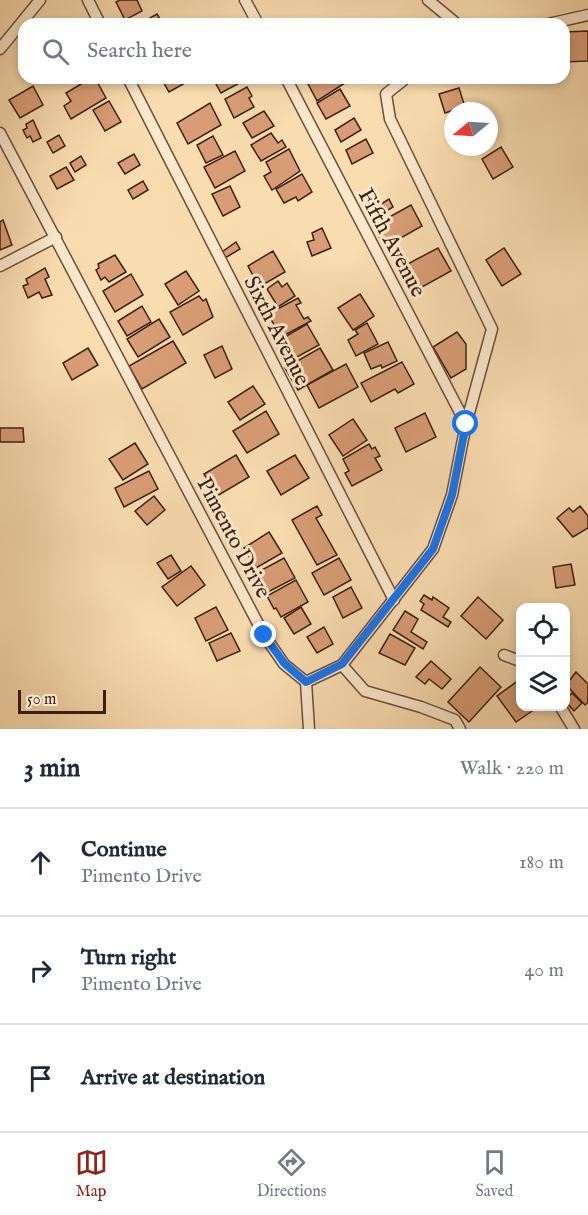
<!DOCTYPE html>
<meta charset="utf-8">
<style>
:root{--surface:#fff;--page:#f6f6f7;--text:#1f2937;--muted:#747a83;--line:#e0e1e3;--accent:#8f2418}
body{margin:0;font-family:"IM FELL English",serif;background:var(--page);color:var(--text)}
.controls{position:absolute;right:18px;bottom:18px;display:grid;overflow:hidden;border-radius:12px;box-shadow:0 3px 9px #0003}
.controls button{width:54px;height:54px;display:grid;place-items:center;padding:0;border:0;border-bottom:2px solid var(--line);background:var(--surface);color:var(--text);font:30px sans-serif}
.compass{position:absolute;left:444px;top:102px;width:54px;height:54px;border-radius:50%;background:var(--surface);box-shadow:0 3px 9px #0003;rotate:252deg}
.scale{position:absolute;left:18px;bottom:15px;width:88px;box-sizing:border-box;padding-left:6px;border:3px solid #3b2013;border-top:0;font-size:16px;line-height:21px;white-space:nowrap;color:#3b2013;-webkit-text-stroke:4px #fce8cc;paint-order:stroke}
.stop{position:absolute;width:18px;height:18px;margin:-14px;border:4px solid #1a73e8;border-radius:50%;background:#fff}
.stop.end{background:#1a73e8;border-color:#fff;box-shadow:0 2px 6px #0008}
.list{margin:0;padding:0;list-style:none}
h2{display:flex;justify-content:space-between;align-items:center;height:78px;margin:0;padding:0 24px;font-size:26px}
h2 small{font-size:20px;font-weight:400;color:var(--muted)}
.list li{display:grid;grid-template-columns:39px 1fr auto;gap:18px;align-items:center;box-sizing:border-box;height:108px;padding:0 24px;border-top:2px solid var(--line)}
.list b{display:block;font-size:22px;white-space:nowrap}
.list p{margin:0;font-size:20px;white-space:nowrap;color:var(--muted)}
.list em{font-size:20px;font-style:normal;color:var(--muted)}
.icon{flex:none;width:33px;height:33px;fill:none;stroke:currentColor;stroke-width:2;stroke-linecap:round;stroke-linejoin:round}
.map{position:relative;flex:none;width:588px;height:729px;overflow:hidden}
.search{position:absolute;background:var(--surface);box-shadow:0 3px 9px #0003;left:18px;right:18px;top:18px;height:66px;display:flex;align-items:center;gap:15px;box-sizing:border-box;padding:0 21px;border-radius:18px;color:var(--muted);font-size:22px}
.sheet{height:402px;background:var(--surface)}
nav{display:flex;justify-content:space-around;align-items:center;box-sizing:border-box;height:84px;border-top:2px solid var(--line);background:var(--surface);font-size:16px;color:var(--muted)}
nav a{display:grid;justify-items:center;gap:3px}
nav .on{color:var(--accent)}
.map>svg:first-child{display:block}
.building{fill:#d89d76;stroke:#3b2013;stroke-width:1.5}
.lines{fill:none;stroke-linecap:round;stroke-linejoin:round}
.street-casing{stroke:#6b4f3a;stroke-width:13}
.street{stroke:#fce8cc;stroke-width:10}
.route{stroke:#1a73e8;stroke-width:8}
.labels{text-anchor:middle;stroke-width:6;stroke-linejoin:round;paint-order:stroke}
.street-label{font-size:22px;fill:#3b2013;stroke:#fce8cc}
</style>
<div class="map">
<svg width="588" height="729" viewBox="0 0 588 729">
<rect width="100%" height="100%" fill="#fadcb1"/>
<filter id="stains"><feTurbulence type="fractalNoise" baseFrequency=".00333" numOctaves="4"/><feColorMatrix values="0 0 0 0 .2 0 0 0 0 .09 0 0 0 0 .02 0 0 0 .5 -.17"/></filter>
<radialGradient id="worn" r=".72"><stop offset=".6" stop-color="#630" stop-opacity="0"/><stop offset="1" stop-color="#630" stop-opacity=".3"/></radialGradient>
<g class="building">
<polygon points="120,0 137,0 142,11 125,20 116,2"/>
<polygon points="157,14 163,24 139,24"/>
<polygon points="588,31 588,61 564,62 564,32"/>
<polygon points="91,78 95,78 106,98 71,119 64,106 71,101 66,93"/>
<polygon points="161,78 194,78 169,92"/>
<polygon points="218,78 241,78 243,81 221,93 216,84 220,81"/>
<polygon points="309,78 342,78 345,83 317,101 306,80"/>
<polygon points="33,86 43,105 20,118 9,100"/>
<polygon points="247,87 252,96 249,98 254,107 234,118 225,99"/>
<polygon points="459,88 465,107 461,108 462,111 453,111 452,115 451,111 445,113 439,94"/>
<polygon points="340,89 350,106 326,119 317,103"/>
<polygon points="109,101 121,122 105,131 93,110"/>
<polygon points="210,103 221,125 188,144 177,123"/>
<polygon points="264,111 274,126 252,138 243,123"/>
<polygon points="354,118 361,130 341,142 335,130"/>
<polygon points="33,120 41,138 33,142 30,136 27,138 23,130 27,128 26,124"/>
<polygon points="271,133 278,143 282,140 286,147 261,161 251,145"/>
<polygon points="59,135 65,146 53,153 47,142"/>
<polygon points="213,136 223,155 206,163 197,145"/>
<polygon points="366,139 373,153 352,164 346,150"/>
<polygon points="501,147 513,167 493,179 482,159"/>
<polygon points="289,149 300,171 272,190 264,176 271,172 266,162"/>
<polygon points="235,151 245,171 215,188 204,167"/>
<polygon points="134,154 140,165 125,174 118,163"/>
<polygon points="81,156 86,165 75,172 70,163"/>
<polygon points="66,167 74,180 57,189 50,176"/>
<polygon points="302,174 312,192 298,201 296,197 284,203 276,189"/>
<polygon points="143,181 148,190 133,199 128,190"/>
<polygon points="230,186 240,207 223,216 212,194"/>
<polygon points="389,199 393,207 377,217 373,209"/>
<polygon points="411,205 422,226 385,247 373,226"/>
<polygon points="3,220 12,245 0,250 0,222"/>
<polygon points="322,228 331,248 312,256 307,242 314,240 312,233"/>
<polygon points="236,242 240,249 225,258 222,252"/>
<polygon points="438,248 451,271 413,292 400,268"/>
<polygon points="504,248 521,274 502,286 486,260"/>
<polygon points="273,251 285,272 259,287 248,266"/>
<polygon points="115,255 126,272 109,282 105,277 101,280 96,270 99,268 98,264"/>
<polygon points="45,268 49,277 45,279 52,295 42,298 39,292 28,298 23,286 28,284 26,279"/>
<polygon points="186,271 199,291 178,305 165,284"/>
<polygon points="131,274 143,295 115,312 103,291"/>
<polygon points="278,281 282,287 287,283 295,296 278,307 267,289"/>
<polygon points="360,294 374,316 353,330 338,308"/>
<polygon points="199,296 203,301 206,299 213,317 183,335 170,312"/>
<polygon points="298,298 301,303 296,305 304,319 308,317 311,321 281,337 268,314"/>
<polygon points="142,306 151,322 127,336 118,321"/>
<polygon points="159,319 170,337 138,357 127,339"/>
<polygon points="367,323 378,344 356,356 348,340 358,334 355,330"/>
<polygon points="307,324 319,345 295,358 283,338"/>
<polygon points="457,332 466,344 466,369 451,378 433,347"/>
<polygon points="173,341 186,363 142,389 129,366"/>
<polygon points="388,342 397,361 382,368 381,365 371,369 364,353"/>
<polygon points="222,346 232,369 215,378 204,355"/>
<polygon points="88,348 98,365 72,380 63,363"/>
<polygon points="320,348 333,370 298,390 285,368"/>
<polygon points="402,362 414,384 398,393 395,389 371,402 361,383"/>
<polygon points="346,364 358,387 319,408 307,385"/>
<polygon points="253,386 265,404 240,420 228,402"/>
<polygon points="266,411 279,434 247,453 233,431"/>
<polygon points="425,413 436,437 406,452 395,428"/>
<polygon points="353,419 367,440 343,456 329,435"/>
<polygon points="0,428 23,428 24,442 0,442"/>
<polygon points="135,443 148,464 123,480 109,459"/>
<polygon points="369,444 372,449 375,447 380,456 375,458 382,470 352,486 345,473 349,471 343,459"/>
<polygon points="236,455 249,477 217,496 204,474"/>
<polygon points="295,455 309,478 281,495 267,471"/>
<polygon points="149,471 158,489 124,507 115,488"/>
<polygon points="154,496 165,510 147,525 135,511"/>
<polygon points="317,506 322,515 316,518 337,555 317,565 292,520"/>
<polygon points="580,506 588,516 588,528 573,537 557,518 569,508 573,512"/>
<polygon points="269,532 282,553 256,568 244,548"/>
<polygon points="171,555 181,571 168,579 157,563"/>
<polygon points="284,558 295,578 266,593 259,579 261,578 258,572"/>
<polygon points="339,558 351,580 324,595 312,573"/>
<polygon points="571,564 575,585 556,588 553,567"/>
<polygon points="191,566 205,585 177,606 162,587"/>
<polygon points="296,580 308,602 281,617 276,608 274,609 267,596"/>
<polygon points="351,587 362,608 343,618 333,597"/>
<polygon points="424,595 432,600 433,597 449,608 443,617 451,622 448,627 421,610 424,604 420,601"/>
<polygon points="478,597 503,620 486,639 461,616"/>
<polygon points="216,607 228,630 206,641 195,618"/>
<polygon points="301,607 311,624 294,634 284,618"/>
<polygon points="405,611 418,619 411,632 427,642 423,649 393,630"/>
<polygon points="324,627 333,644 317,653 307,637"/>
<polygon points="231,633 240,651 217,661 209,643"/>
<polygon points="390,634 415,648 405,665 379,653"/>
<polygon points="431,661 451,679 442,689 429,679 425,684 416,677"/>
<polygon points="480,667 501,687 469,722 448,702"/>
<polygon points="576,672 588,684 588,702 585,705 566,685"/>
<polygon points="519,680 520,683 520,706 538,707 516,722 497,696"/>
<polygon points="572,693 582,703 574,711 566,702 566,699"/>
</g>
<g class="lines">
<defs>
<g id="street">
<polyline points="88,0 100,24"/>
<polyline points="245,0 258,24"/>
<polyline points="428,0 457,24"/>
<polyline points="548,24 588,15"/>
<polyline points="0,49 40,0"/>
<polyline points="128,78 394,600"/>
<polyline points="286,78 466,424"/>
<polyline points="0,133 264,635 284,664 306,682"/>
<polyline points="0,266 56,237"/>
<polyline points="504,655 520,661"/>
<polyline points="342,665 365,691 421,707 455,720 460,729"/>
<polyline points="306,682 342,665 433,549 452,495 466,424 492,329 390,119 386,94 406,78"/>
<polyline points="306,682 309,729"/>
<polyline points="560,706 574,729"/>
</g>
</defs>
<use href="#street" class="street-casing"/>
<use href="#street" class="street"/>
</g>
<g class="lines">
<polyline class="route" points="264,635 284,663 306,682 342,664 433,549 452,495 466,424"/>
</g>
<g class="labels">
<g class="street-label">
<text transform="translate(393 242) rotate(62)" y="8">Fifth Avenue</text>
<text transform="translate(278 330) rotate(63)" y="8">Sixth Avenue</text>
<text transform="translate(235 537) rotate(62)" y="8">Pimento Drive</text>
</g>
</g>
<rect width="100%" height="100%" filter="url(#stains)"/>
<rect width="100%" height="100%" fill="url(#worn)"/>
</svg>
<div class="controls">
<button><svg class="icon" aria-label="locate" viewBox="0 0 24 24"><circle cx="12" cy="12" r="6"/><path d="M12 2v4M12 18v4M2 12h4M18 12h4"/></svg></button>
<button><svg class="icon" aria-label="layers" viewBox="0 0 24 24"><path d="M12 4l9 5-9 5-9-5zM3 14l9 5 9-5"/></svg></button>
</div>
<svg class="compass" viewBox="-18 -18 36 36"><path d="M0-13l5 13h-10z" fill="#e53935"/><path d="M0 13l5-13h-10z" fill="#747a83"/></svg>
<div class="scale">50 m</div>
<div class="stop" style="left:466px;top:424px"></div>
<div class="stop end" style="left:264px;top:635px"></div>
<div class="search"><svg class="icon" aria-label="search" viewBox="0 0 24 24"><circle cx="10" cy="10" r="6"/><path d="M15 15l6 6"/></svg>Search here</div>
</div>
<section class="sheet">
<h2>3 min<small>Walk · 220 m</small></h2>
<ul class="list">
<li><svg class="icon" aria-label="ahead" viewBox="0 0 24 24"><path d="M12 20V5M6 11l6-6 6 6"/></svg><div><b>Continue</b><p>Pimento Drive</p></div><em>180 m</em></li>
<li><svg class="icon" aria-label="right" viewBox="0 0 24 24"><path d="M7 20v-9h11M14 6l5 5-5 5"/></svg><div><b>Turn right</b><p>Pimento Drive</p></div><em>40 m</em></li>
<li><svg class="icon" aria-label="arrive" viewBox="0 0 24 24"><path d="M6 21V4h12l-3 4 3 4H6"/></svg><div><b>Arrive at destination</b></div></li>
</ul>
</section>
<nav>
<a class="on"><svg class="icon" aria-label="map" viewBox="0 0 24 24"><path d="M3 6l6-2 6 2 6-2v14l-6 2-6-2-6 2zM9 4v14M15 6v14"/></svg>Map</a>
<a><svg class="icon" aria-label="directions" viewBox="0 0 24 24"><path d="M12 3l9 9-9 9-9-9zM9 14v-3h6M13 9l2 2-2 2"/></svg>Directions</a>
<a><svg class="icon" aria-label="saved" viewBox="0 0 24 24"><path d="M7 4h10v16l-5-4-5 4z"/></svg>Saved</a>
</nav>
